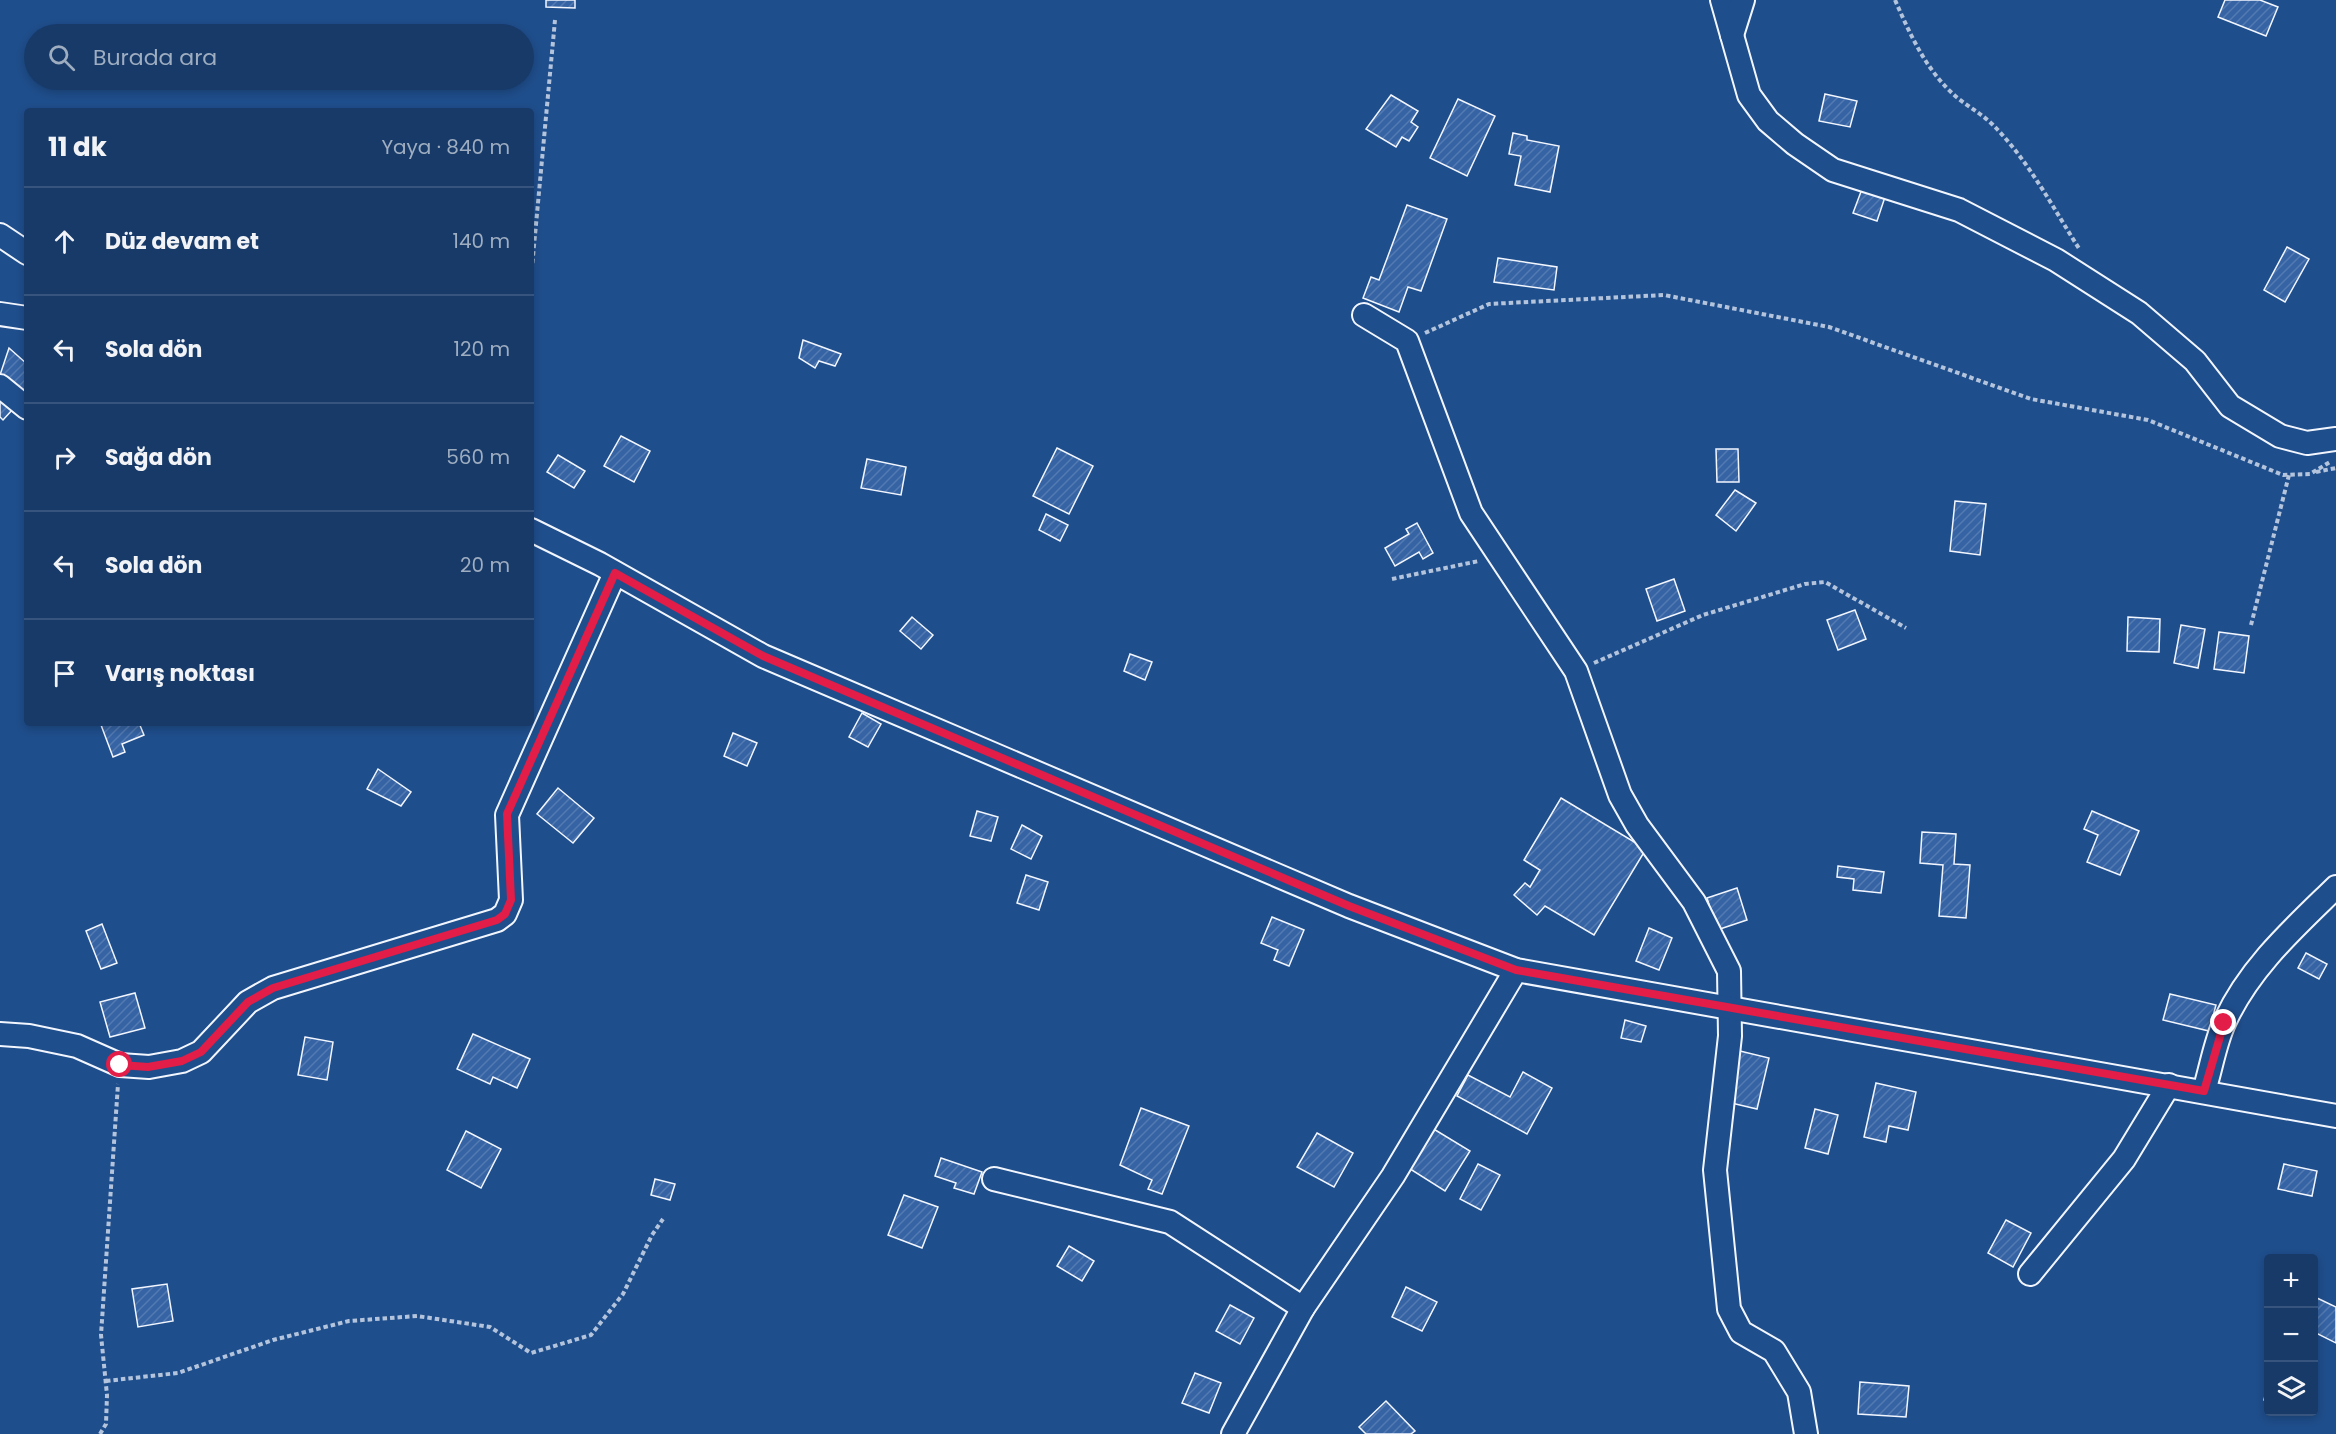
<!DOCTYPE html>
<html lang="tr">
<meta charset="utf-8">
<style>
:root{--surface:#173a69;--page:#244571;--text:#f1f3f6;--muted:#9eadc0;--line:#36547d}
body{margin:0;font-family:Poppins,sans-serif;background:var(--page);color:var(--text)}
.controls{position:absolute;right:18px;bottom:18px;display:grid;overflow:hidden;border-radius:6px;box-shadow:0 3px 9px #0003}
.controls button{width:54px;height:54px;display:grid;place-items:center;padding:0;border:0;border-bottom:2px solid var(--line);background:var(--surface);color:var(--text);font:30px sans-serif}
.stop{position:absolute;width:18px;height:18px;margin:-14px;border:4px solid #e11d48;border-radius:50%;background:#fff}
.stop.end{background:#e11d48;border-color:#fff;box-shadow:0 2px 6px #0008}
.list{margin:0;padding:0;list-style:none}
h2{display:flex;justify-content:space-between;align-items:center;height:78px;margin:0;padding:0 24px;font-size:26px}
h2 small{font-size:20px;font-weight:400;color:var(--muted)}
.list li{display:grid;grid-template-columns:39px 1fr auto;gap:18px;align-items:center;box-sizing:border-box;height:108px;padding:0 24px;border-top:2px solid var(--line)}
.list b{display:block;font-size:22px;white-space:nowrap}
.list em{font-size:20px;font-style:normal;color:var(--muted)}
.icon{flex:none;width:33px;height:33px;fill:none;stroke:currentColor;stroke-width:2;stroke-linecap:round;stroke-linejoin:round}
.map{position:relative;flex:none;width:2336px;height:1434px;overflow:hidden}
.search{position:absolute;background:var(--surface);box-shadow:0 3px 9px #0003;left:24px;top:24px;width:510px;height:66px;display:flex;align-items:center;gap:15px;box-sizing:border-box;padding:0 21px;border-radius:33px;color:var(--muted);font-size:22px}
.panel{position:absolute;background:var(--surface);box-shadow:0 3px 9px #0003;left:24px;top:108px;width:510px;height:618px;border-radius:6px}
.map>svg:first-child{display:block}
.building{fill:url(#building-hatch);stroke:#f2f6ff;stroke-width:1.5}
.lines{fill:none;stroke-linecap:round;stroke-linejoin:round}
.minor-casing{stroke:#f2f6ff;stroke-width:26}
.path{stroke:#b3c4dc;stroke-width:4;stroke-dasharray:4.5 3;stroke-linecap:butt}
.minor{stroke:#1f4e8c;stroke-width:22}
.route{stroke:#e11d48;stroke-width:8}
</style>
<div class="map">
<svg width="2336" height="1434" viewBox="0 0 2336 1434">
<defs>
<pattern id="building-hatch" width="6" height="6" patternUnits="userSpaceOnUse" patternTransform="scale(1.5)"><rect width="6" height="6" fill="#3563a3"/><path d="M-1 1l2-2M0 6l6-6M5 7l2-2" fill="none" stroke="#537ab1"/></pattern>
</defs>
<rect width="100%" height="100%" fill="#1f4e8c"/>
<g class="building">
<polygon points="546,0 575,0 575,8 546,7"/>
<polygon points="2225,0 2260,0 2278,7 2266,36 2218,17"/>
<polygon points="1825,94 1857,101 1850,127 1819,121"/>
<polygon points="1391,95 1418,111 1411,122 1418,127 1409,141 1402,137 1396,147 1366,129"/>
<polygon points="1458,99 1495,116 1467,176 1430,158"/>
<polygon points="1513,133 1527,136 1527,140 1559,146 1550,192 1515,185 1521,156 1509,154"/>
<polygon points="1862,189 1885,197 1877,221 1853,213"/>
<polygon points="1407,205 1447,219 1421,291 1408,287 1399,312 1363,298 1371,277 1379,280"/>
<polygon points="2287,247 2309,259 2285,302 2264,290"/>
<polygon points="1498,258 1557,267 1554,290 1494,282"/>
<polygon points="803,340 841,354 835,366 819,361 815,368 799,358"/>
<polygon points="9,348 27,364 26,397 0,375"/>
<polygon points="0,397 13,409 3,420 0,417"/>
<polygon points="621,436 650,451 634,482 604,466"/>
<polygon points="1057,448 1093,466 1069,514 1033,496"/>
<polygon points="1716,449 1738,449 1739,482 1717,482"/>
<polygon points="558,455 585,471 574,488 547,472"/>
<polygon points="867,459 906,467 901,495 861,488"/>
<polygon points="1735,490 1756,503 1736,531 1716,515"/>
<polygon points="1955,501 1986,504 1980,555 1950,551"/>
<polygon points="1046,514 1068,525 1060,541 1039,530"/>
<polygon points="1417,523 1433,553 1423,559 1419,552 1395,566 1385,548 1409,534 1406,529"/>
<polygon points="1674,579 1685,611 1657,621 1646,589"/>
<polygon points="1855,610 1866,639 1838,650 1827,620"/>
<polygon points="912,617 933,635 921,649 900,631"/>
<polygon points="2128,617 2160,619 2159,652 2127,651"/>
<polygon points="2181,625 2205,629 2198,668 2174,663"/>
<polygon points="2219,632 2249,636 2244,673 2214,669"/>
<polygon points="1130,654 1152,662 1145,680 1124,671"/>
<polygon points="862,713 881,724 868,747 849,737"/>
<polygon points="106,723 139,723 144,735 122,744 125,752 113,757 101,725"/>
<polygon points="733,733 757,743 747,766 724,756"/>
<polygon points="378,769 411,792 401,806 367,789"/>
<polygon points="558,788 594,818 573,843 537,814"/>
<polygon points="1561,798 1646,849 1594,935 1545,906 1537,915 1514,895 1525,883 1530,887 1540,870 1524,860"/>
<polygon points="977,811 998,817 991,841 970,836"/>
<polygon points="2092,811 2139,831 2120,875 2087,862 2098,835 2084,829"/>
<polygon points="1022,825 1042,836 1031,859 1011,849"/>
<polygon points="1922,832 1956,834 1954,864 1970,865 1966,918 1939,916 1943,865 1920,863"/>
<polygon points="1838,866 1884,872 1881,893 1853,890 1854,879 1837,877"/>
<polygon points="1026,875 1048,882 1039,910 1017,903"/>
<polygon points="1737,888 1747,920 1717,930 1707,898"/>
<polygon points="1272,917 1304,930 1289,966 1274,960 1278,950 1261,943"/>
<polygon points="102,924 117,963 101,969 86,931"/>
<polygon points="1649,928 1672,938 1659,970 1636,961"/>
<polygon points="2306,953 2327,964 2319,979 2298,968"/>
<polygon points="135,993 145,1028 110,1037 100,1002"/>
<polygon points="2170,994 2216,1005 2209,1031 2163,1020"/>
<polygon points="1625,1020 1646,1026 1641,1042 1621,1038"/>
<polygon points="473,1034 530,1059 517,1088 493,1077 490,1084 457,1069"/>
<polygon points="305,1037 333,1042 327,1080 298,1075"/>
<polygon points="1740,1051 1769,1058 1757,1109 1727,1102"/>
<polygon points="1523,1072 1552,1088 1527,1134 1457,1096 1468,1075 1510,1097"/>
<polygon points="1876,1083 1916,1092 1908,1130 1889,1126 1886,1142 1864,1137"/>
<polygon points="1141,1108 1189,1126 1162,1194 1148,1189 1152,1180 1120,1165"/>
<polygon points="1815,1109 1838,1115 1828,1154 1805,1148"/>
<polygon points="1432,1128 1470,1151 1445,1191 1407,1167"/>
<polygon points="466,1131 501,1149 481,1188 447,1170"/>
<polygon points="1317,1133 1353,1153 1334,1187 1297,1167"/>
<polygon points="941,1158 982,1172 974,1194 954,1188 956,1183 935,1176"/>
<polygon points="1478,1164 1500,1175 1481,1210 1460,1199"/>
<polygon points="2284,1164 2317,1171 2312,1196 2278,1189"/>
<polygon points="655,1179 675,1184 670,1200 651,1195"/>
<polygon points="904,1195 938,1207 922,1248 888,1235"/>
<polygon points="2006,1220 2031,1233 2013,1267 1988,1253"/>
<polygon points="1069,1246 1094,1261 1082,1281 1057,1266"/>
<polygon points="167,1284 173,1321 138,1327 132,1289"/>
<polygon points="1406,1287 1437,1302 1422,1331 1392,1317"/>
<polygon points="2317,1298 2336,1307 2336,1343 2314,1332 2314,1305"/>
<polygon points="1230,1305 1254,1318 1240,1344 1216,1331"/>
<polygon points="1195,1373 1221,1383 1209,1413 1182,1403"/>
<polygon points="1860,1382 1909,1386 1906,1417 1858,1414"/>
<polygon points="2268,1383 2268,1401 2264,1400"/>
<polygon points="1386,1401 1415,1431 1411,1434 1366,1434 1359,1427"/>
</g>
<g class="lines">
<defs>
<g id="minor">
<polyline points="1722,0 1749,95 1768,121 1795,144 1833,170 1959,210 2056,260 2139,313 2195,361 2230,406 2280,436 2307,443 2336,439"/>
<polyline points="1732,35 1743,0"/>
<polyline points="0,235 27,253"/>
<polyline points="0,314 27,318"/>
<polyline points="1364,315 1407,341 1471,513 1576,671 1620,795 1637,825 1694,902 1729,971 1730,1036 1715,1170 1729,1309 1741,1332 1774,1351 1799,1392 1806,1434"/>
<polyline points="0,386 27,408"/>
<polyline points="531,530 600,564 763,656 1349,906 1516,970 2336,1116"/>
<polyline points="0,1034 29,1036 77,1046 120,1065 149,1067 182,1061 201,1052 248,1002 273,988 497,920 505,914 511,900 507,815 615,573"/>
<path d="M2204,1091c7,-22 11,-49 21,-70 25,-54 69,-93 111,-134"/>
<polyline points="994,1179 1170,1222 1303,1308"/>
<polyline points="2030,1274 2124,1159 2169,1085"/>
<polyline points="1233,1434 1303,1308 1393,1176 1516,970"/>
</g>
</defs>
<use href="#minor" class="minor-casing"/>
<g class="path">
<path d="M1895,0c15,34 30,68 58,94 12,11 28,19 40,31 36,36 60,83 87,125"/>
<polyline points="531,278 555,20"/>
<polyline points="1425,333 1489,304 1664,295 1829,327 2031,399 2148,420 2283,475 2310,474 2330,462"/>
<polyline points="2316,472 2336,468"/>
<polyline points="1392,579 1479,561"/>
<polyline points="2251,625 2289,475"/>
<polyline points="1594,663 1703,615 1805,584 1825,582 1906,628"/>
<polyline points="106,1381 178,1373 273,1340 349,1321 417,1316 490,1327 531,1353 591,1335 623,1294 652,1235 663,1219"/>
<polyline points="100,1434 106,1424 107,1395 101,1335 118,1084"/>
</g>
<use href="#minor" class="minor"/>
</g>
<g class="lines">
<polyline class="route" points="120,1065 148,1067 182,1061 201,1052 248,1002 273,988 497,920 505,914 511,900 507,814 615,573 763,656 1349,906 1516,970 2204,1091 2224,1023"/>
</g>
</svg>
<div class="controls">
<button>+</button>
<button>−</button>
<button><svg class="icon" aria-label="layers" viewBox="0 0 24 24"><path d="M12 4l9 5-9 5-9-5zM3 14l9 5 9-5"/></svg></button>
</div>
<div class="stop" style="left:120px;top:1065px"></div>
<div class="stop end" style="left:2224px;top:1023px"></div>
<div class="search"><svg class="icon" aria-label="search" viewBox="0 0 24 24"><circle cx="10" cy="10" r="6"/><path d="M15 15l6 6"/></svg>Burada ara</div>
<section class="panel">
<h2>11 dk<small>Yaya · 840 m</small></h2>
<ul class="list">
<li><svg class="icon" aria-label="ahead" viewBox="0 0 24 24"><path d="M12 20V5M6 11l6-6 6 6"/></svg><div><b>Düz devam et</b></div><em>140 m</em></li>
<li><svg class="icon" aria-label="left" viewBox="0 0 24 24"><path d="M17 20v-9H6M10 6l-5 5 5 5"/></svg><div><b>Sola dön</b></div><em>120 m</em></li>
<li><svg class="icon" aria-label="right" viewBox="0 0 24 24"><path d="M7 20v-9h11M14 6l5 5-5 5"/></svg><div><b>Sağa dön</b></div><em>560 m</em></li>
<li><svg class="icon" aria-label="left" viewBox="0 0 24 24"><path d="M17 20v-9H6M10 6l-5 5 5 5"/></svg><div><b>Sola dön</b></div><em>20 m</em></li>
<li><svg class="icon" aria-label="arrive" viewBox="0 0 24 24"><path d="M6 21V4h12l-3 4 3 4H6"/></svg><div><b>Varış noktası</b></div></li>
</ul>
</section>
</div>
